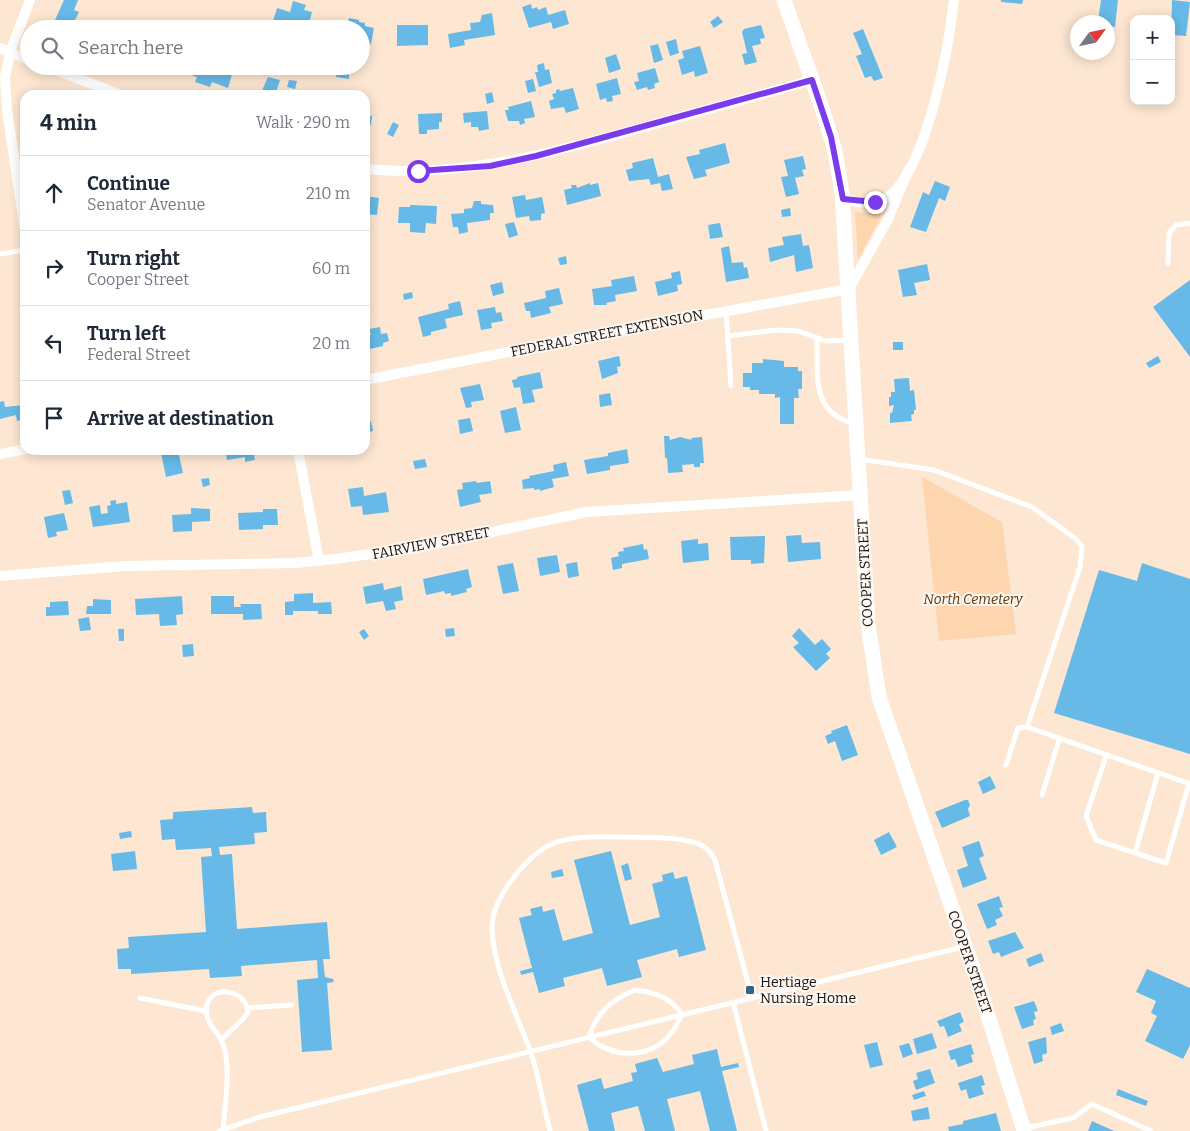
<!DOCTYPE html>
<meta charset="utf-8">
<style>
:root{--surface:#fff;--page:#f6f6f7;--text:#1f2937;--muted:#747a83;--line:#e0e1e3}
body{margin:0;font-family:Bitter,serif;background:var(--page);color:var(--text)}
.controls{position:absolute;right:15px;top:15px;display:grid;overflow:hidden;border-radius:10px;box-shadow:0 2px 12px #0003}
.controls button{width:45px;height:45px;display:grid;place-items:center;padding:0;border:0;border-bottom:1px solid var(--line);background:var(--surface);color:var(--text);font:25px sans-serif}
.compass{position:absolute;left:1070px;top:15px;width:45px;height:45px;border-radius:50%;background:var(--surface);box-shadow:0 2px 12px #0003;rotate:57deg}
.stop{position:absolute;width:15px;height:15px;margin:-11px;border:4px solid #7c3aed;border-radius:50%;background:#fff}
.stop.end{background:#7c3aed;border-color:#fff;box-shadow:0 1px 5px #0008}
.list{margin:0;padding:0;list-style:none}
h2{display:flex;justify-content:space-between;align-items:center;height:65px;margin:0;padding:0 20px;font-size:21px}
h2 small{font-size:16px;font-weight:400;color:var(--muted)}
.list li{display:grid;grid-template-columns:32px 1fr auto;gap:15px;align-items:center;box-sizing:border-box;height:75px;padding:0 20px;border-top:1px solid var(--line)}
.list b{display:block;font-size:19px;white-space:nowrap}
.list p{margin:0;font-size:16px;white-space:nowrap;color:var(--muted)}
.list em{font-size:16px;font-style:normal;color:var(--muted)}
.icon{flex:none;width:28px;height:28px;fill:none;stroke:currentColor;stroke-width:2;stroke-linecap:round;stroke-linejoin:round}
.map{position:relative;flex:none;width:1190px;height:1131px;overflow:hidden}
.search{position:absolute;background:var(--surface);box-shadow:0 2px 12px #0003;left:20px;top:20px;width:350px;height:55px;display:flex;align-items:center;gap:12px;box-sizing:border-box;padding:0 18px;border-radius:28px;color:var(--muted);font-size:19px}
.panel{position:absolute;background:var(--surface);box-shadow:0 2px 12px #0003;left:20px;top:90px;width:350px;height:365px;border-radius:15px}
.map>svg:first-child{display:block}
.green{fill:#fdd5af}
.building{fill:#67bae7}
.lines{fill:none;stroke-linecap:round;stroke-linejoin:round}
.lane{stroke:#fff;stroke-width:5}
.street{stroke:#fff;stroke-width:10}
.secondary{stroke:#fff;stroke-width:15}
.route{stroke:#7c3aed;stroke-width:6}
.poi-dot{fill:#316581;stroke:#fcf7f3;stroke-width:2}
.labels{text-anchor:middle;stroke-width:4;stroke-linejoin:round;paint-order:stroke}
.street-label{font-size:14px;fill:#181009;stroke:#fcf7f3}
.park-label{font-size:14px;font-style:italic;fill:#5c3503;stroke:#fcf7f3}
.poi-label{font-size:14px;fill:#181009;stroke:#fcf7f3;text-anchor:start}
</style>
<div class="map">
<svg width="1190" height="1131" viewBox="0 0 1190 1131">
<rect width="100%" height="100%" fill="#fde7d2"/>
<g class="green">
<polygon points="855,212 882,214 858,260"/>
<polygon points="922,477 1002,522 1016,634 939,641"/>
</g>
<g class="building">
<polygon points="64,0 78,0 74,10 79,12 74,22 71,21 67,29 51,29"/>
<polygon points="1001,0 1023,0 1022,4 1001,2"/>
<polygon points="1101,0 1118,0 1115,27 1108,26 1108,22 1098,22"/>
<polygon points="1172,0 1190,2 1186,36 1171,35"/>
<polygon points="293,1 306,5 304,10 312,12 308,27 273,21 277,8 290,12"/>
<polygon points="531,4 532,9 537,7 538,10 546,7 548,15 565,10 569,24 553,29 551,22 529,28 522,7"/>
<polygon points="492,13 495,35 464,40 465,45 450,48 448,34 471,30 470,23 480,22 482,15"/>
<polygon points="718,16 723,22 714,28 710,22"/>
<polygon points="349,18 359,20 359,22 365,23 365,26 374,28 371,44 361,42 361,29 346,29"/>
<polygon points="397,25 428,25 428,45 397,46"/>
<polygon points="761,25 765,38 760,39 761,44 752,46 757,62 745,65 742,54 747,53 742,32 744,29"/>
<polygon points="863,29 883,78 874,81 871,76 865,78 856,56 862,54 853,33"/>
<polygon points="676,39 679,53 670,56 666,42"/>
<polygon points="658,44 663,60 654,63 650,46"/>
<polygon points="700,46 708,73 695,77 694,71 682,75 678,60 684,58 682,51"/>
<polygon points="616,54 621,69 609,73 605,58"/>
<polygon points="544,63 545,70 549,69 552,83 539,87 535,72 538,72 537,65"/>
<polygon points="188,66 219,66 233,71 228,88 212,82 210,87 195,82 197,77 185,73"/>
<polygon points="655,68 659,82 654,84 655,88 648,90 647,87 637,90 634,82 639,81 637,73"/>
<polygon points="337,71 349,73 349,79 336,77"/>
<polygon points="268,77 280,80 275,95 260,95"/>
<polygon points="617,78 621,94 612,96 613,101 607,102 606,98 600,100 596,84"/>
<polygon points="533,79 536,91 528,93 525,81"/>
<polygon points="289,80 297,81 295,89 287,87"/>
<polygon points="573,88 579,109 566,113 564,107 551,109 549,101 554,99 552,94 556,93 556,90 559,89 560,91"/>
<polygon points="492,92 494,102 487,104 485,94"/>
<polygon points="531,101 535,117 524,119 525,123 520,125 519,121 508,121 505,110 509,110 508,107"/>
<polygon points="487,111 489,129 479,131 478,127 471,127 471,122 464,123 463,113"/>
<polygon points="442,113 442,122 439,122 439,129 427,130 427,134 419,134 418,114"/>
<polygon points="365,115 372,116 371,125 365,124"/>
<polygon points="393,122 399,125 393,137 387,134"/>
<polygon points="725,143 730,163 705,170 707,176 694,179 686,157 700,154 699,150"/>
<polygon points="803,156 806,169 802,170 804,176 795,178 799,194 786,197 781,177 788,176 784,160"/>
<polygon points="653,158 658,177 669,174 673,189 662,191 660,183 651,185 649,179 629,181 626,170 633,168 632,163"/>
<polygon points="935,181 950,187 945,201 939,198 926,232 910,227 923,192 929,195"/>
<polygon points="590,183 590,185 598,183 601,196 567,205 564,190 572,188 571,185 576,185 577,188"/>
<polygon points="525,195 526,200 542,197 545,213 541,214 541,220 530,221 529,216 516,218 512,197"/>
<polygon points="365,196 379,198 377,215 365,214"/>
<polygon points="474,201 481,201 481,204 493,205 494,213 490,213 490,220 467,223 468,232 459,234 458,227 453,227 451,214 464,213 464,209 472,208"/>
<polygon points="410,205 437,206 436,224 426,223 425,233 410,232 410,223 398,223 399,207 410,207"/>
<polygon points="790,208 791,216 782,217 781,210"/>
<polygon points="514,222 518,235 509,238 505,224"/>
<polygon points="720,223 723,237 710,239 708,225"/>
<polygon points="801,234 803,246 809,245 813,268 796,272 794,255 770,262 768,248 784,245 782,237"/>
<polygon points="729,246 732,263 743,262 744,268 747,267 749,278 726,282 721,248"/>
<polygon points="566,256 567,264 560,265 558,258"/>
<polygon points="927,264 930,280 914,283 917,295 903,297 898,270"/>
<polygon points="680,271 682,284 677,285 678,291 658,296 655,282 672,278 671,273"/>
<polygon points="634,276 637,291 615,295 616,301 606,303 607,305 594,305 592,289 612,286 611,280"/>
<polygon points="1190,280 1190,357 1153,307"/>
<polygon points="502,282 504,293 493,296 490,285"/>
<polygon points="559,288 563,304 549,307 551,313 531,318 530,311 526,311 524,303 546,298 545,291"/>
<polygon points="412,292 413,298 404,300 403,294"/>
<polygon points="460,301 463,315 445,319 447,328 431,332 431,335 423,337 418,317 449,309 448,304"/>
<polygon points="495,307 496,313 501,312 503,321 491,323 492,328 481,330 477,310"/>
<polygon points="380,327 381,334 387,333 389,341 383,343 383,346 365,350 365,336 371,335 369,329"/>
<rect x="893" y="342" width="10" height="8"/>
<polygon points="619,356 621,366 617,367 618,373 602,379 598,361"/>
<polygon points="1158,356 1161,362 1149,368 1146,363"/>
<polygon points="763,359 784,361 784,367 798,367 798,371 802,371 802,389 798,389 799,398 794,398 794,424 780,424 780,397 775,398 775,394 759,394 759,390 750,390 750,387 743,387 743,373 752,373 752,363 763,363"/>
<polygon points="540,372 543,388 532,390 535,402 523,404 520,387 514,388 512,380 517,379 517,377"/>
<polygon points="909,378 910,391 914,390 916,410 914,410 914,414 911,415 912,421 890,423 890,413 892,413 894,405 889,406 889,397 891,397 891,392 895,392 894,379"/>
<polygon points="480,384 484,400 471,402 472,407 466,408 460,388"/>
<polygon points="610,393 612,405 600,407 599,395"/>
<polygon points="4,401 5,407 25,405 25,419 17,421 16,415 0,419 0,402"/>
<polygon points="516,407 521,430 505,433 500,411"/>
<polygon points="470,418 473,431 460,434 458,420"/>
<polygon points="371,421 373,431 365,433 365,422"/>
<polygon points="664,436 669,436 670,440 680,437 692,440 691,438 702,437 704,463 700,463 700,467 694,467 694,464 682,465 683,472 668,473 667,458 665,458"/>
<polygon points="627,449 629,463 610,466 610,470 587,474 584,460 608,456 608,453"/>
<polygon points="169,450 184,450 185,454 179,455 183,473 166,477 161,453 169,452"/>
<polygon points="225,450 263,450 263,453 254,455 255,460 245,462 245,457 227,460"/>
<polygon points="425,459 427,467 415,469 413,461"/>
<polygon points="566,462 569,476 552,479 554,487 540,491 540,489 534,490 534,488 523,489 522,480 530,478 529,476 554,471 553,465"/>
<polygon points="209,478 210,485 203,487 201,479"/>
<polygon points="476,481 477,483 490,481 492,493 479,495 481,502 460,507 457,490 463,489 462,483"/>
<polygon points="363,487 364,496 386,492 389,512 363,515 362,506 351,507 348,489"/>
<polygon points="70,490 73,503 65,505 62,491"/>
<polygon points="116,500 116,504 127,502 130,522 93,527 89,507 100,505 101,514 108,513 107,506 111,505 110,501"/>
<polygon points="191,508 210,509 210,521 192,522 192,531 173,532 172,515 191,514"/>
<polygon points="263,509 277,509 278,525 263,525 263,529 239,530 238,513 263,512"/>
<polygon points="64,513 68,530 56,532 57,536 48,538 44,517"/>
<polygon points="801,535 802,543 820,542 821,559 788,562 786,536"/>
<polygon points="765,536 764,563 751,564 751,560 731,560 730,537"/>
<polygon points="698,539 698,544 708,543 709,560 683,563 681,541"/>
<polygon points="643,544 644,550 647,549 649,559 622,564 622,568 613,570 611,558 619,556 618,552 624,551 623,548"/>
<polygon points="557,555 560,572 540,576 537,558"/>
<polygon points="577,562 579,576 568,578 566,564"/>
<polygon points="513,563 519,591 503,594 497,566"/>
<polygon points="1142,563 1190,579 1190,754 1054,713 1099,570 1137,581"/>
<polygon points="468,569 472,587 466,589 467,592 451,596 451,593 445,594 444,591 426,595 423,579"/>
<polygon points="383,583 384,590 401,586 403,600 394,602 396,609 386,611 383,601 366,604 363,587"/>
<polygon points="313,593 313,603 331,602 332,614 318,614 318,611 293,611 293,615 285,615 285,602 294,601 294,594"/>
<polygon points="182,596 183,614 176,615 177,625 160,626 159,614 136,615 135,599"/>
<polygon points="211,596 234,596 234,607 241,607 240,604 261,604 262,619 243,620 243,614 211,614"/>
<polygon points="93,599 111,600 111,614 86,614 87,606 93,606"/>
<polygon points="68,601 69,615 46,616 46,607 50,607 50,602"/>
<polygon points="89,617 91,630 80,631 78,619"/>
<polygon points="454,628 455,636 446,637 445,629"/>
<polygon points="799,628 815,645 822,639 831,649 826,654 830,658 816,671 793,647 799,643 792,636"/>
<polygon points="118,629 124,629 124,641 119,641"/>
<polygon points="364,629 369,636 364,640 359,632"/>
<polygon points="193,644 194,656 183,657 182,645"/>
<polygon points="847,725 858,755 842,761 835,741 828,744 825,736 832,733 831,731"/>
<polygon points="990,776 996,788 983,794 978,782"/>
<polygon points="965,800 968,800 970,805 968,809 970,816 942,828 935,812"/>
<polygon points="252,807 253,813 266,812 267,832 254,833 255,844 219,847 220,855 232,854 237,929 327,922 330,959 323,959 325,977 333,979 334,982 327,983 332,1050 302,1052 297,980 318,978 317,960 241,966 242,976 210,978 209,969 131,974 131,969 118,969 117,949 129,948 128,937 206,932 201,857 212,856 211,848 176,850 175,839 162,840 160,820 173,819 173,812"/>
<polygon points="131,831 132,837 120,839 119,833"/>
<polygon points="889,832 897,847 881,855 874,840"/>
<polygon points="979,841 984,856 979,858 987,879 963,888 957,870 968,866 962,847"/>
<polygon points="135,851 137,869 113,871 111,854"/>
<polygon points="611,851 630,925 660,917 652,884 663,881 662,875 673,872 675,879 687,876 706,950 679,957 677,949 637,960 642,977 607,986 602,968 563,978 565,986 539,993 533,972 521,975 520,971 532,968 519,918 532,915 530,909 542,906 543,912 554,909 563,941 593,933 574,860"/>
<polygon points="628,863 632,879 625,881 621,866"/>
<polygon points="562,869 564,876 552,878 551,872"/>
<polygon points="999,896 1003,907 999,908 1003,916 995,920 997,925 987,929 977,904"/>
<polygon points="1015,932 1024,948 1001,957 999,952 993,954 988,941"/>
<polygon points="1041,953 1044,961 1029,967 1026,959"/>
<polygon points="1147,969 1190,988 1190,1045 1183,1059 1145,1041 1157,1016 1151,1013 1156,1001 1136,992"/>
<polygon points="1034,1001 1038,1011 1034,1012 1036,1019 1033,1020 1034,1025 1022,1029 1014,1007"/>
<polygon points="960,1012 964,1022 959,1024 962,1031 948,1037 944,1026 940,1027 937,1021"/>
<polygon points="1061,1023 1064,1031 1052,1035 1050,1027"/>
<polygon points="932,1033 937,1048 917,1054 913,1039"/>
<polygon points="1046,1037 1047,1053 1042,1055 1043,1061 1034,1064 1028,1042"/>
<polygon points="877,1042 883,1065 870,1068 864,1045"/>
<polygon points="909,1043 913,1054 903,1058 899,1046"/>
<polygon points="971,1044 974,1054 971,1055 973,1062 958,1067 955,1059 951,1060 948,1051"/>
<polygon points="717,1049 721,1067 738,1063 739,1067 722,1071 737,1131 710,1131 700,1091 667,1099 675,1131 645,1131 638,1106 611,1113 615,1131 589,1131 577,1085 601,1078 604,1089 633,1081 631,1073 637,1072 635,1064 657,1058 663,1072 694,1064 692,1055"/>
<polygon points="930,1069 935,1083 916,1090 913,1081 918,1079 916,1073"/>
<polygon points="982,1075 985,1085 981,1086 984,1094 969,1099 966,1089 961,1091 958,1083"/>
<polygon points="1118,1089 1148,1101 1146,1106 1116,1095"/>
<polygon points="924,1091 926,1096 914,1100 912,1095"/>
<polygon points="928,1107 930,1119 913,1121 911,1111"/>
<polygon points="996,1113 1001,1131 949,1131 948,1127 963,1124 963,1121"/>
<polygon points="1092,1121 1114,1131 1088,1131"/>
</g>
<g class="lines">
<g class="lane">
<polyline points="0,254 25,250"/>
<polyline points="1168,263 1169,233 1176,225 1190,223"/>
<polyline points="726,311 731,386"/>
<polyline points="728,336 775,330 798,331 826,341 849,340"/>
<path d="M817,338c1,34 -7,76 37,85"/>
<polyline points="859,459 934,470 1032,507 1076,539 1082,547 1080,567 1027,727 1190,784"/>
<polyline points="1106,756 1086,816 1096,840 1166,863 1189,784"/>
<polyline points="1006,765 1018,728 1027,727"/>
<polyline points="1042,795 1059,740"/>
<polyline points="1135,853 1158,773"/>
<path d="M635,990c19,2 36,7 47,25 -3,5 -6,12 -10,17 -19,27 -60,28 -83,5 8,-25 22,-37 46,-47z"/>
<polyline points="140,998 206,1011"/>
<polyline points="733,1002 766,1131"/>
<polyline points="248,1008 292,1005"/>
<path d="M221,1040l22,-21 5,-7c-1,-21 -35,-29 -41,-7 -4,18 13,27 17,42 7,26 1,56 -1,82"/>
<polyline points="1025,1128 1073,1118 1092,1104 1151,1131"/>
<polyline points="219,1131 260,1117 963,947"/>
<path d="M550,1131c-7,-27 -11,-56 -20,-81 -14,-38 -36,-79 -38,-120 -2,-29 34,-75 60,-86 21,-9 50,-7 72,-7 20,1 62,-1 79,9 6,3 9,9 12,14l37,138"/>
</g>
<g class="street">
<polyline points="0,48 29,60"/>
<polyline points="45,66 121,95"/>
<path d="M365,169c93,9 180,-14 269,-39 59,-16 119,-33 179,-50"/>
<path d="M843,199c12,2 26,7 38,2 45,-20 68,-156 73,-201"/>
<polyline points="25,231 7,110 5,77 10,52 30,0"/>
<polyline points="365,380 584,337 849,289 887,221 909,169"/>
<polyline points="298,450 319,561"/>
<polyline points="0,454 25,449"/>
<polyline points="0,576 126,566 296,563 335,559 421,547 586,512 861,495"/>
</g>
<polyline class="secondary" points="784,0 822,108 835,151 842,193 868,624 879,697 977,980 1024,1131"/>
</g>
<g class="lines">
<polyline class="route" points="418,171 490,166 536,156 812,80 831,137 843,199 875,202"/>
</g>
<rect class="poi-dot" x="745" y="985" width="10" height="10" rx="2.5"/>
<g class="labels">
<g class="street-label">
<text transform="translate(607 333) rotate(-11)" y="5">FEDERAL STREET EXTENSION</text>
<text transform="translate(431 543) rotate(-11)" y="5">FAIRVIEW STREET</text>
<text transform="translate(865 573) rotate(-93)" y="5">COOPER STREET</text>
<text transform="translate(970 962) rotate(71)" y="5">COOPER STREET</text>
</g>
<g class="park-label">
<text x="973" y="604">North Cemetery</text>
</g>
<g class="poi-label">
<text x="760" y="987">Hertiage<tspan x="760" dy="16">Nursing Home</tspan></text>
</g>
</g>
</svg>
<div class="controls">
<button>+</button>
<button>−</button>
</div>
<svg class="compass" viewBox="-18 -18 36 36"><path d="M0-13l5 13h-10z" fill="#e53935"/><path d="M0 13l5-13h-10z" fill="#747a83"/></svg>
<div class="stop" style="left:418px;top:171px"></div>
<div class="stop end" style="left:875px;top:202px"></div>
<div class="search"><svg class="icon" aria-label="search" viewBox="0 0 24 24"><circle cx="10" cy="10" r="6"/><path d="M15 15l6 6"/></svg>Search here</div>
<section class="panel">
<h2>4 min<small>Walk · 290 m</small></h2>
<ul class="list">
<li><svg class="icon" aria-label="ahead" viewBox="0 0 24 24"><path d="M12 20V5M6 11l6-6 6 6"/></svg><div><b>Continue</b><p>Senator Avenue</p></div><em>210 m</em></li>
<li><svg class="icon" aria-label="right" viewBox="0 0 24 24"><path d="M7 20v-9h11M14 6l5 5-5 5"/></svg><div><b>Turn right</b><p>Cooper Street</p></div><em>60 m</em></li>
<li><svg class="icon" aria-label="left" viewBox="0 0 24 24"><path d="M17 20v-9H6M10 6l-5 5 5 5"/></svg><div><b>Turn left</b><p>Federal Street</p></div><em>20 m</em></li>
<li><svg class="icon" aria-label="arrive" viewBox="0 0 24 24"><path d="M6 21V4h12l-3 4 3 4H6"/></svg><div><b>Arrive at destination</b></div></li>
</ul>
</section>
</div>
